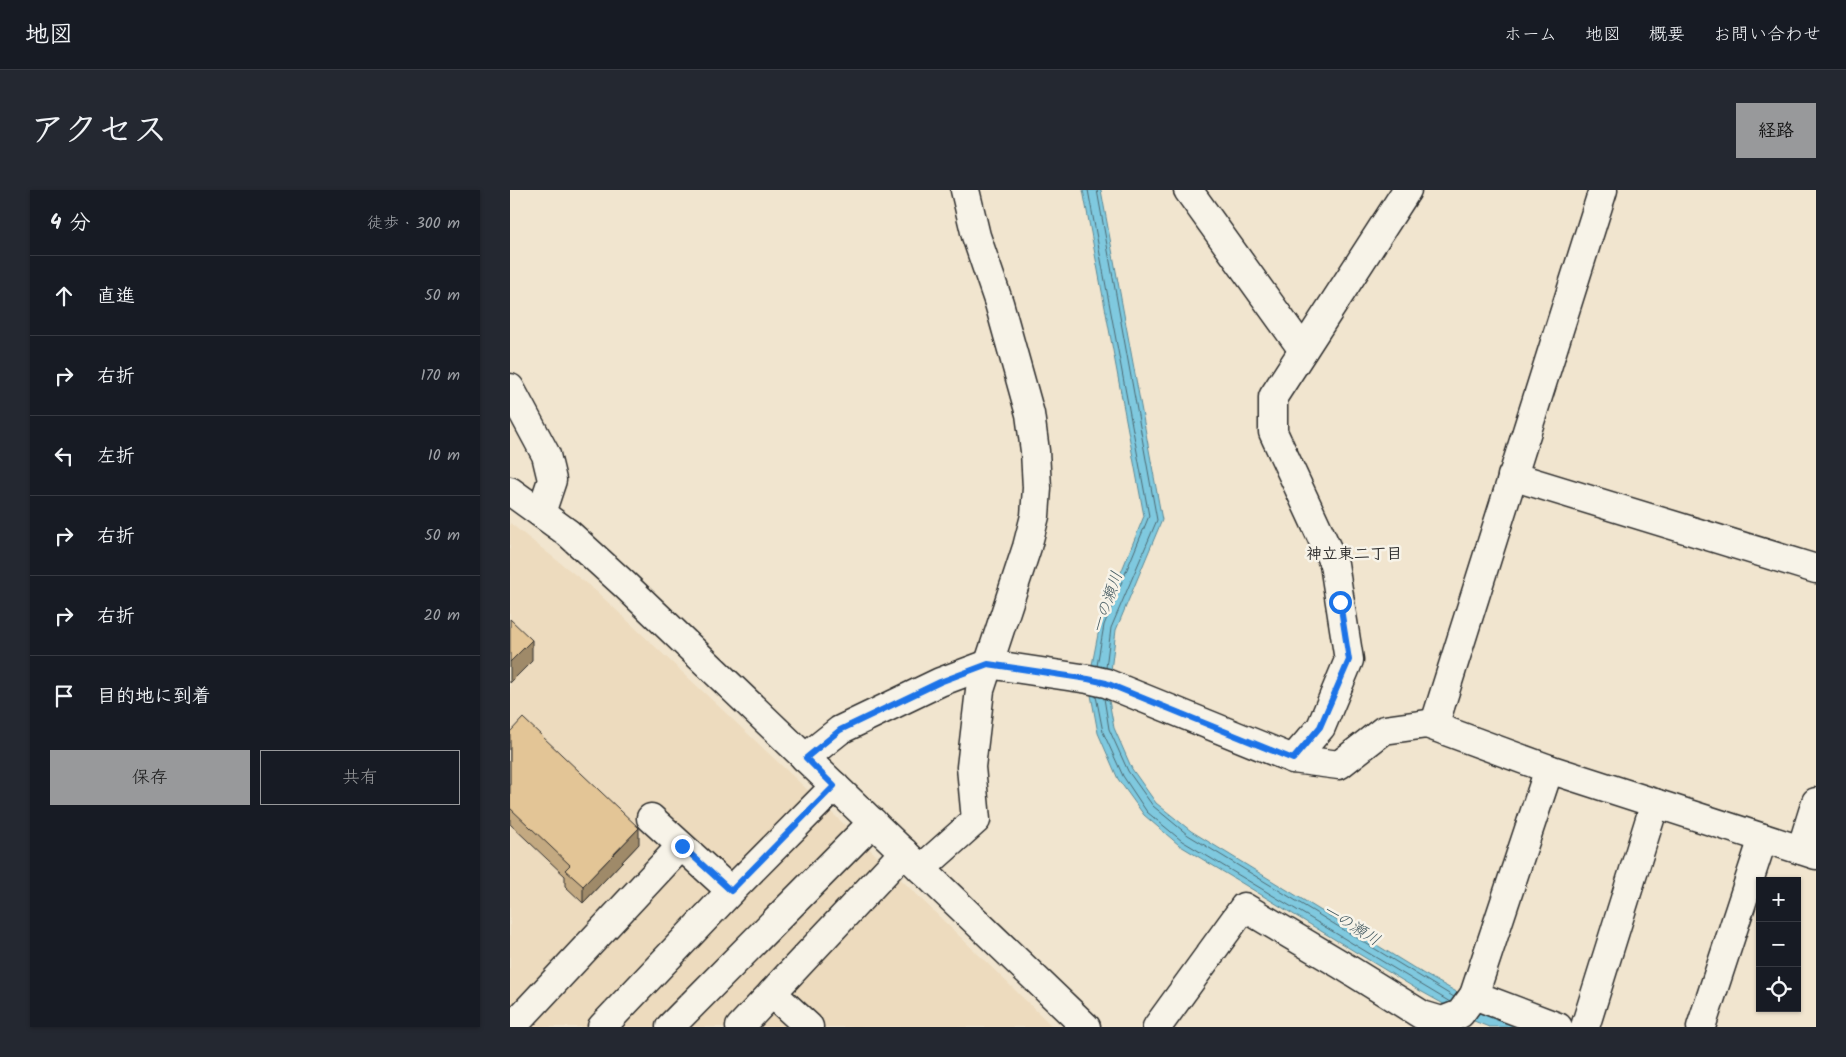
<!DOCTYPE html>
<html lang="ja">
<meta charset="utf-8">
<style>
:root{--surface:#171b24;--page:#242831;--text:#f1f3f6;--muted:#9ea1a6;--line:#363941;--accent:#98999b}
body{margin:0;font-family:Kalam,"Klee One",sans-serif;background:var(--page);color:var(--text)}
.controls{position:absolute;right:15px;bottom:15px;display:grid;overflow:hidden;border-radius:0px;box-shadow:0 1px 4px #0004}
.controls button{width:45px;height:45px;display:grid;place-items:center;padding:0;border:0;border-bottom:1px solid var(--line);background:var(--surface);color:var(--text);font:25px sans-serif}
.stop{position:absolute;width:15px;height:15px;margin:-11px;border:4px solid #1a73e8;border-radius:50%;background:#fff}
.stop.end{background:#1a73e8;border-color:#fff;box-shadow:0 1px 5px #0008}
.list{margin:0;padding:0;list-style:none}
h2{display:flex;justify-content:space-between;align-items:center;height:65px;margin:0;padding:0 20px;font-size:21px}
h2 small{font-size:16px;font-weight:400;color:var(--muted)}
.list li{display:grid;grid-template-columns:32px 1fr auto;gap:15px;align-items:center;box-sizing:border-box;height:80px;padding:0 20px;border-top:1px solid var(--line)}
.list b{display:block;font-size:19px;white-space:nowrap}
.list em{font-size:16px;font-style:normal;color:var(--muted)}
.actions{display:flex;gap:10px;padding:15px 20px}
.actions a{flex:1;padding:11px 0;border:1px solid var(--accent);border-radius:0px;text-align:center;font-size:18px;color:var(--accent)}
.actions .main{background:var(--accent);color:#111}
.icon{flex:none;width:28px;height:28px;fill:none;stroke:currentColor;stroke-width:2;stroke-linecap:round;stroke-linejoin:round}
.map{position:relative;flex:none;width:1306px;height:837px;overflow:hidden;border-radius:0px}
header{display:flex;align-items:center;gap:30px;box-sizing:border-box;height:70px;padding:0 25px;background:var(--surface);border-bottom:1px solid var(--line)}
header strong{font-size:24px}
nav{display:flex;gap:28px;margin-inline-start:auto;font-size:18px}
.intro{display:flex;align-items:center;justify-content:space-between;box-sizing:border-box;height:120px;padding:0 30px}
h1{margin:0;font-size:35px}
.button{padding:12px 22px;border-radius:0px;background:var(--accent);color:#111;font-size:18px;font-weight:700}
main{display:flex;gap:30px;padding:0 30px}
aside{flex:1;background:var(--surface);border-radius:0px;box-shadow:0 1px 4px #0004}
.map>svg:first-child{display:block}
.built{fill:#eddbbe}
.water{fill:#7fc9df;stroke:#5d8a97}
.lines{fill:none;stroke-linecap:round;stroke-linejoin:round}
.shore{stroke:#4d6a73;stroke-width:1}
.minor-casing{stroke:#2b2b2b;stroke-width:31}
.minor{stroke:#f7f3e8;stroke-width:28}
.wall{fill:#c3a981;stroke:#2b2b2b}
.shaded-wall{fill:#9f8a69;stroke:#2b2b2b}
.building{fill:#e3c596;stroke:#2b2b2b}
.route{stroke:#1a73e8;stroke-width:6}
.labels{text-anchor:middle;stroke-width:5;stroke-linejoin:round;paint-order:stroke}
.neighbourhood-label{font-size:16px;font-weight:bold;fill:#2b2b2b;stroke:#f7f3e8}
.water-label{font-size:16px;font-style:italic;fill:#445a61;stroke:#f7f3e8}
</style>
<header>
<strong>地図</strong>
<nav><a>ホーム</a><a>地図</a><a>概要</a><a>お問い合わせ</a></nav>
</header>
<div class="intro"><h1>アクセス</h1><a class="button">経路</a></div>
<main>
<aside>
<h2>4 分<small>徒歩 · 300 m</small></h2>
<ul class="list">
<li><svg class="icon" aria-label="ahead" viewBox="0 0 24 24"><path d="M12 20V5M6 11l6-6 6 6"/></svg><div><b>直進</b></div><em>50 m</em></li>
<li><svg class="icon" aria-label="right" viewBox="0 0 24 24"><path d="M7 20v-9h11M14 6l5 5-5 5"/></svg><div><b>右折</b></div><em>170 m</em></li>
<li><svg class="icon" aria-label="left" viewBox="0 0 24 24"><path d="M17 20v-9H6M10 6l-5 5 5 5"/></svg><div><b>左折</b></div><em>10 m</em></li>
<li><svg class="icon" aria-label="right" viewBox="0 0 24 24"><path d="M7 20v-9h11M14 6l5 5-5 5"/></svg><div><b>右折</b></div><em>50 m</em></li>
<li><svg class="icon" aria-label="right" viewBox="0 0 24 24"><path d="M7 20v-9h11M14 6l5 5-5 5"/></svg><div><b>右折</b></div><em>20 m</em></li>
<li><svg class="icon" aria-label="arrive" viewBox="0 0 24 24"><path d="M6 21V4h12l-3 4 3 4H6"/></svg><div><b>目的地に到着</b></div></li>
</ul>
<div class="actions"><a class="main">保存</a><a>共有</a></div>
</aside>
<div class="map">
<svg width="1306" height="837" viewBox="0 0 1306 837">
<rect width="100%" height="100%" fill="#f1e5cf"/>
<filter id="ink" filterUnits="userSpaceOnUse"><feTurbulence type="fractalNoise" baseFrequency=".02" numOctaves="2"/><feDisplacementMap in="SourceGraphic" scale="10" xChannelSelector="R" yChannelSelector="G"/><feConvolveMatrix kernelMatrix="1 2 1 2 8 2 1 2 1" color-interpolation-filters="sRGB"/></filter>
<g filter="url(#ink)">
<polygon class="built" points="0,333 87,402 337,637 543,837 0,837"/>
<polygon class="water" points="573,0 591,0 652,330 606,440 598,505 604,538 622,579 646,613 681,641 914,784 954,806 1021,837 979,837 964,831 905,798 669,655 634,625 608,589 588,543 581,505 581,480 590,434 634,326"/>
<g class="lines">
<g class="shore">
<polyline points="578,0 639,326 594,435 587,476"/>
<polyline points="587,0 647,330 601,438 596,478"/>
<polyline points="586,506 593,542 613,586 637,622 672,651 940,812"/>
<polyline points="594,508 599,539 618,581 643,616 678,645 944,807"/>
</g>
<defs>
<g id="minor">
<polyline points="678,0 793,160"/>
<polyline points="0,198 36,265 42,290 31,323"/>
<polyline points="1002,286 1306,379"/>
<polyline points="0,301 58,343 115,395 576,837"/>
<polyline points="924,536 1093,0"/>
<polyline points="295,568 330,540 430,492 478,474 578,489 596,493 783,569 829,575 874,540 917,534 1039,579 1306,665"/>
<polyline points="783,569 811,537 839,470 824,374 763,242 763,207 897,0"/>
<polyline points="141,628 221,701"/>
<polyline points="1291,660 1306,612"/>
<polyline points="411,679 466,630 461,577 470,500 517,357 525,326 527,298 525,261 520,224 489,113 466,46 455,0"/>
<polyline points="262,803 299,837"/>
<polyline points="964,805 1048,837"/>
<polyline points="2,837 171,656"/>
<polyline points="92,837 221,701 325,596"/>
<polyline points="160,837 363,632"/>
<polyline points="230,837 394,662"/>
<polyline points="647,837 734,717 830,774 912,825 932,831 950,824 964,805 1039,579"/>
<polyline points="1075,837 1145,613"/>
<polyline points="1191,837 1253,648"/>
</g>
</defs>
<use href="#minor" class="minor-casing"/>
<use href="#minor" class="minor"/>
</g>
<polygon class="wall" points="0,542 129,654 73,713 55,696 55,686 0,634"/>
<g class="shaded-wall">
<polygon points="22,450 22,471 0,493 0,472"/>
<polygon points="129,638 129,654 73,713 73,696"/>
</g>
<g class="building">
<polygon points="0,429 22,450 0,472"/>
<polygon points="13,528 129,638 73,696 55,680 60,675 0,618 0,542"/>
</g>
</g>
<g class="lines" filter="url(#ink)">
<polyline class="route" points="172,656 221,701 324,596 296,568 330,540 430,492 478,474 578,489 596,493 783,569 810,537 839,470 830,412"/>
</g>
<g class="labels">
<g class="neighbourhood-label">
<text x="844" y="369">神立東二丁目</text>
</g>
<g class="water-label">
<text transform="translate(596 412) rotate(-71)" y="6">一の瀬川</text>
<text transform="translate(842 734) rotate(32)" y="6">一の瀬川</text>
</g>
</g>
</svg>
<div class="controls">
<button>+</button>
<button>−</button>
<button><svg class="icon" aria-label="locate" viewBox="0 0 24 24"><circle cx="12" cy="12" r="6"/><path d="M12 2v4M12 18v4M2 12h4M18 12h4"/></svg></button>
</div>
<div class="stop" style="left:830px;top:412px"></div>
<div class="stop end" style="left:172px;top:656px"></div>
</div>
</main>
